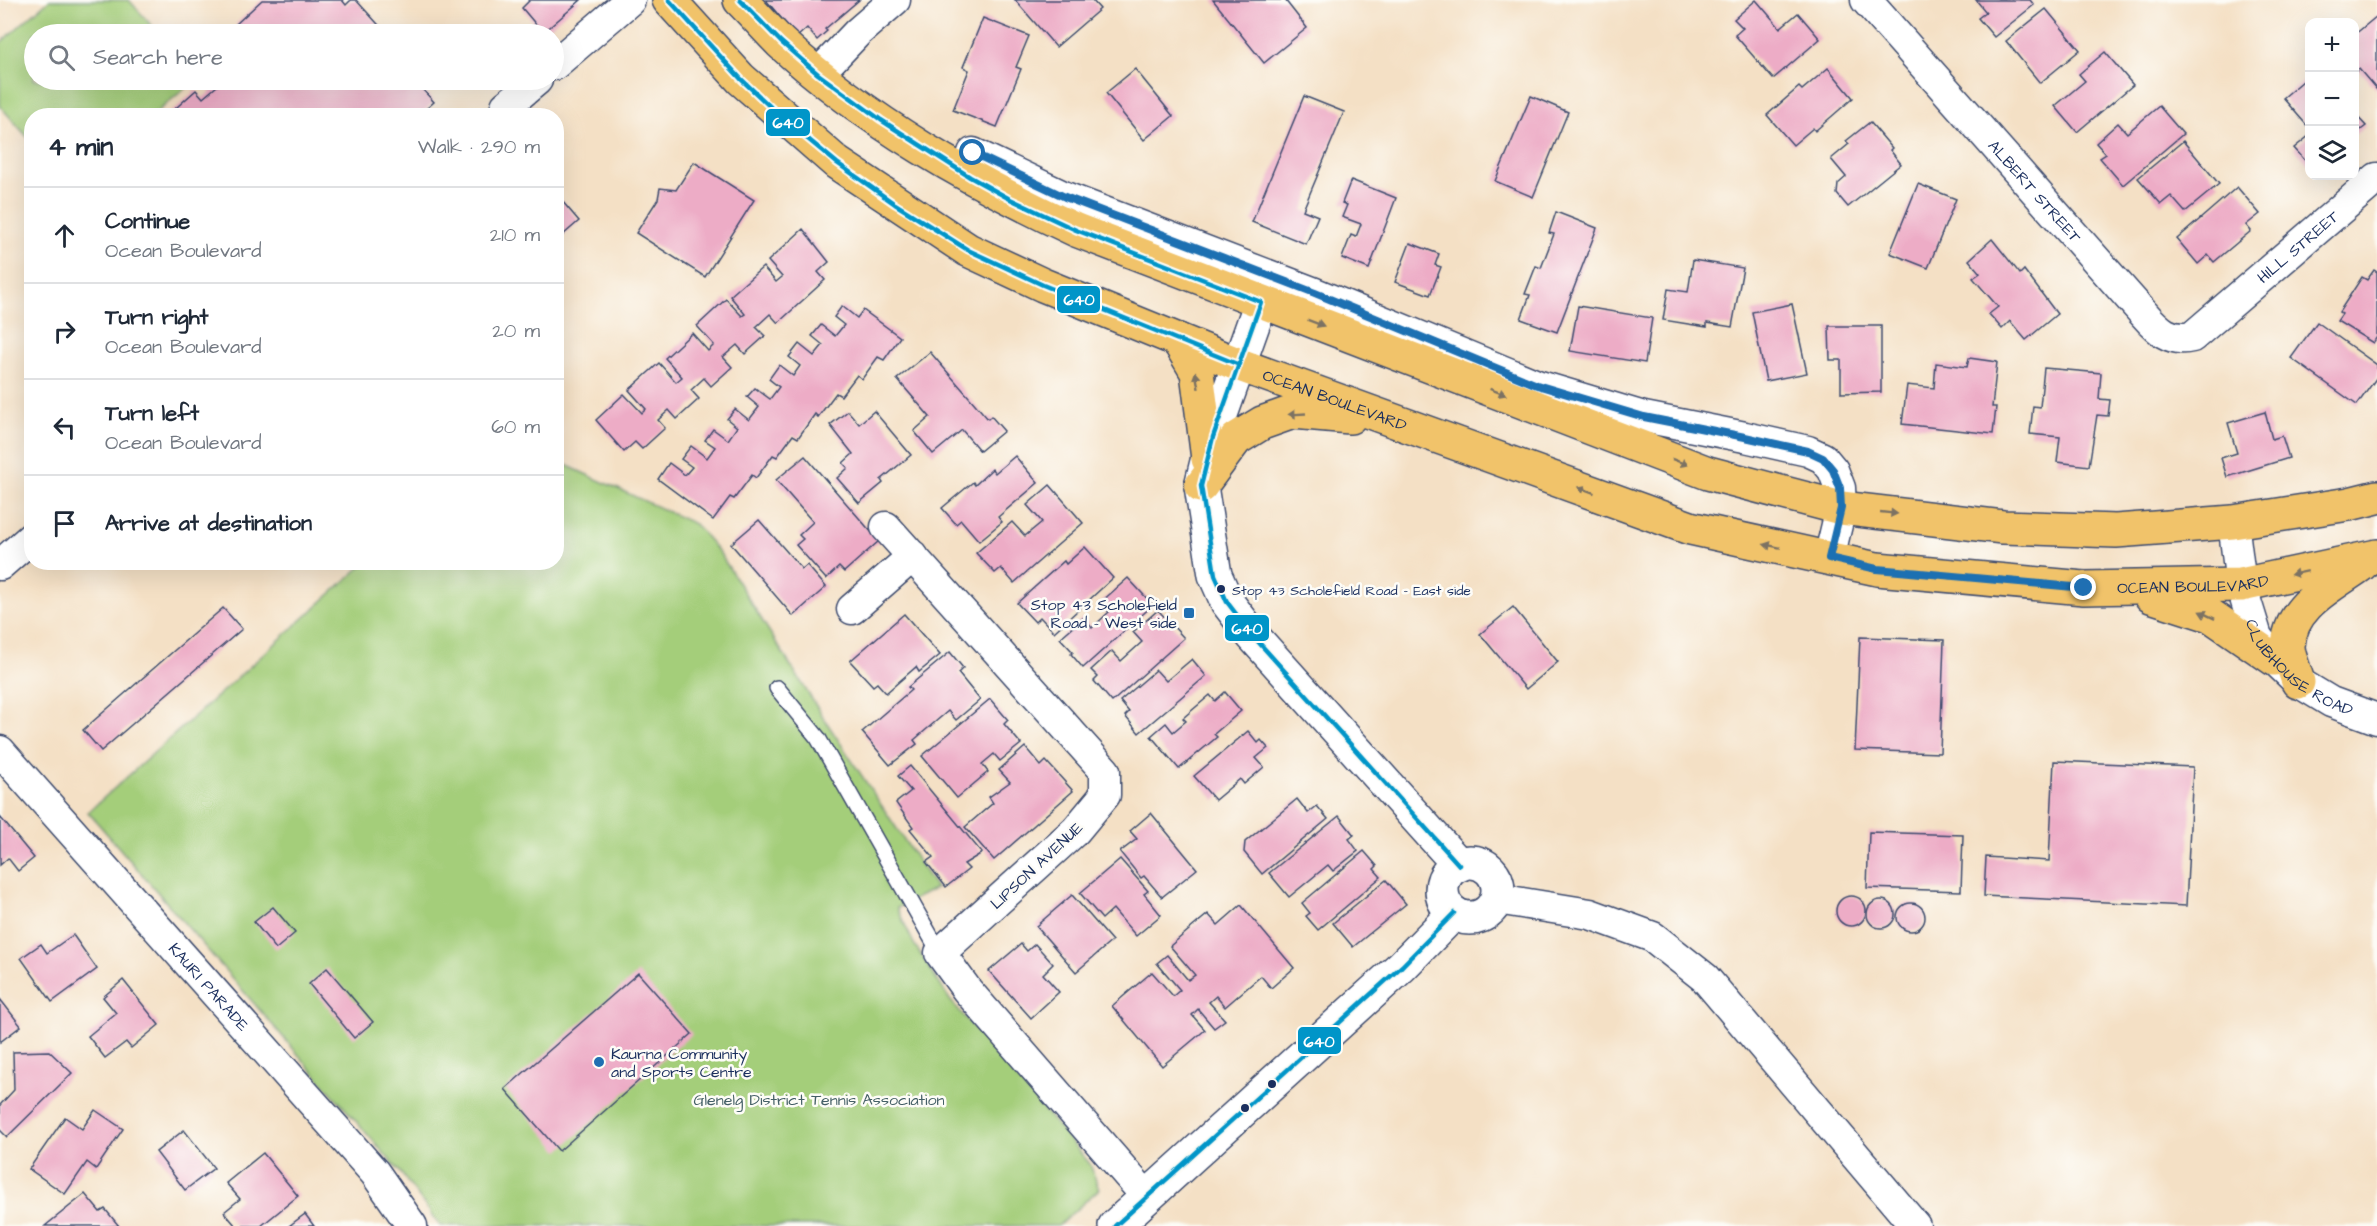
<!DOCTYPE html>
<meta charset="utf-8">
<style>
:root{--surface:#fff;--page:#f2f2f3;--text:#1f2937;--muted:#747a83;--line:#e0e1e3}
body{margin:0;font-family:"Architects Daughter",sans-serif;background:var(--page);color:var(--text)}
.controls{position:absolute;right:18px;top:18px;display:grid;overflow:hidden;border-radius:12px;box-shadow:0 6px 24px #0002}
.controls button{width:54px;height:54px;display:grid;place-items:center;padding:0;border:0;border-bottom:2px solid var(--line);background:var(--surface);color:var(--text);font:30px sans-serif}
.stop{position:absolute;width:18px;height:18px;margin:-14px;border:4px solid #1f6fb2;border-radius:50%;background:#fff}
.stop.end{background:#1f6fb2;border-color:#fff;box-shadow:0 2px 6px #0008}
.list{margin:0;padding:0;list-style:none}
h2{display:flex;justify-content:space-between;align-items:center;height:78px;margin:0;padding:0 24px;font-size:26px}
h2 small{font-size:20px;font-weight:400;color:var(--muted)}
.list li{display:grid;grid-template-columns:39px 1fr auto;gap:18px;align-items:center;box-sizing:border-box;height:96px;padding:0 24px;border-top:2px solid var(--line)}
.list b{display:block;font-size:22px;white-space:nowrap}
.list p{margin:0;font-size:20px;white-space:nowrap;color:var(--muted)}
.list em{font-size:20px;font-style:normal;color:var(--muted)}
.icon{flex:none;width:33px;height:33px;fill:none;stroke:currentColor;stroke-width:2;stroke-linecap:round;stroke-linejoin:round}
.map{position:relative;flex:none;width:2377px;height:1226px;overflow:hidden}
.search{position:absolute;background:var(--surface);box-shadow:0 6px 24px #0002;left:24px;top:24px;width:540px;height:66px;display:flex;align-items:center;gap:15px;box-sizing:border-box;padding:0 21px;border-radius:33px;color:var(--muted);font-size:22px}
.panel{position:absolute;background:var(--surface);box-shadow:0 6px 24px #0002;left:24px;top:108px;width:540px;height:462px;border-radius:24px}
.map>svg:first-child{display:block}
.green{fill:#a4ce7a;stroke:#607e6c;stroke-width:1.5}
.building{fill:#edacc6}
.lines{fill:none;stroke-linecap:round;stroke-linejoin:round}
.service-casing{stroke:#3c4a6d;stroke-width:18}
.minor-casing{stroke:#3c4a6d;stroke-width:33}
.tertiary-casing{stroke:#3c4a6d;stroke-width:36}
.primary-casing{stroke:#3c4a6d;stroke-width:36}
.service{stroke:#fff;stroke-width:15}
.minor{stroke:#fff;stroke-width:30}
.tertiary{stroke:#fff;stroke-width:33}
.primary{stroke:#f1c36a;stroke-width:33}
.bus-1-casing{stroke:#fdfcf7;stroke-width:9}
.bus-1{stroke:#0095c8;stroke-width:4.5}
.oneway{fill:#7b7263}
.route{stroke:#1f6fb2;stroke-width:8}
.bus-dot{fill:#1b2f5e;stroke:#fdfcf7;stroke-width:2}
.poi-dot{fill:#1f6fb2;stroke:#fdfcf7;stroke-width:2}
.labels{text-anchor:middle;stroke-width:5;stroke-linejoin:round;paint-order:stroke}
.bus-label{font-size:14px;fill:#1b2f5e;stroke:#fdfcf7;text-anchor:start}
.street-label{font-size:16px;fill:#1b2f5e;stroke:#fdfcf7}
.poi-label{font-size:16px;fill:#1b2f5e;stroke:#fdfcf7;text-anchor:end}
.park-label{font-size:16px;fill:#445f66;stroke:#fdfcf7}
.line-badge{stroke:#fdfcf7;stroke-width:2}
.badge-label{font-size:16px;text-anchor:middle;font-weight:bold;fill:#fff}
</style>
<div class="map">
<svg width="2377" height="1226" viewBox="0 0 2377 1226">
<rect width="100%" height="100%" fill="#fdfcf7"/>
<filter id="ink" filterUnits="userSpaceOnUse"><feTurbulence type="fractalNoise" baseFrequency=".0167" numOctaves="2"/><feDisplacementMap in="SourceGraphic" scale="12" xChannelSelector="R" yChannelSelector="G"/><feConvolveMatrix kernelMatrix="1 2 1 2 8 2 1 2 1" color-interpolation-filters="sRGB"/></filter>
<filter id="wash" filterUnits="userSpaceOnUse"><feTurbulence type="fractalNoise" baseFrequency=".008" numOctaves="4" result="noise"/><feDisplacementMap in="SourceGraphic" scale="24" xChannelSelector="R" yChannelSelector="G"/><feGaussianBlur stdDeviation="1.35" result="paint"/><feColorMatrix in="noise" values="0 0 0 0 0 0 0 0 0 0 0 0 0 0 0 0 0 1.4 0 .05"/><feComposite in="paint" operator="in"/></filter>
<g filter="url(#wash)">
<rect width="100%" height="100%" fill="#f4e0c5"/>
<g class="green">
<polygon points="49,0 129,0 159,34 34,34 34,80 195,80 153,115 32,116 31,141 0,106 0,43"/>
<polygon points="557,461 695,524 719,552 825,720 936,888 897,908 914,944 950,1000 1090,1164 1099,1189 1058,1226 440,1226 400,1172 88,812 365,563 556,562"/>
</g>
<g id="blocks">
<g class="building">
<polygon points="262,0 342,0 346,5 351,0 356,0 387,34 245,34 236,24"/>
<polygon points="530,0 581,0 543,33 522,8"/>
<polygon points="766,0 859,0 825,29 827,31 817,40 807,28 797,37"/>
<polygon points="1015,0 1092,0 1100,9 1056,47"/>
<polygon points="1213,0 1285,0 1307,28 1264,63"/>
<polygon points="1756,0 1780,28 1798,13 1820,39 1773,79 1735,35 1743,28 1734,19"/>
<polygon points="1976,0 2030,0 2034,5 1994,37 1978,18 1986,12"/>
<polygon points="2046,9 2080,50 2040,83 2006,41"/>
<polygon points="2377,16 2377,90 2359,69 2354,73 2354,35"/>
<polygon points="983,18 1029,36 1016,67 1021,69 997,127 953,110 969,70 963,67"/>
<polygon points="2105,52 2133,85 2077,132 2055,106 2085,81 2079,74"/>
<polygon points="1828,68 1853,98 1815,131 1813,128 1793,145 1767,115 1799,87 1802,90"/>
<polygon points="1135,69 1173,116 1144,140 1106,93"/>
<polygon points="2310,75 2310,129 2283,98"/>
<polygon points="224,80 414,80 434,102 418,116 167,116 196,90 203,98"/>
<polygon points="1304,96 1344,112 1303,210 1318,216 1306,244 1252,222"/>
<polygon points="1531,96 1568,112 1533,197 1495,181"/>
<polygon points="2159,106 2183,134 2123,185 2100,158 2106,154 2096,143 2118,123 2127,133"/>
<polygon points="2354,113 2366,126 2354,135"/>
<polygon points="1870,122 1892,148 1890,150 1901,164 1848,207 1837,194 1838,184 1846,177 1831,159 1849,144 1846,141"/>
<polygon points="2310,135 2310,166 2294,148"/>
<polygon points="2183,141 2219,184 2185,212 2171,196 2161,204 2138,178"/>
<polygon points="694,162 754,200 705,277 636,233 658,199 660,188 676,190"/>
<polygon points="1351,180 1396,198 1369,269 1342,258 1351,235 1356,237 1361,224 1342,217 1347,205 1342,203"/>
<polygon points="1918,184 1956,199 1928,268 1890,253"/>
<polygon points="2237,187 2260,214 2246,225 2251,231 2214,262 2208,255 2198,264 2177,239"/>
<polygon points="556,194 579,221 556,241"/>
<polygon points="1556,212 1597,228 1557,332 1521,319 1530,295 1525,294 1536,266 1541,268 1554,234 1549,233"/>
<polygon points="803,229 829,262 818,272 825,280 778,323 770,314 756,327 765,336 745,354 737,345 723,357 732,367 711,386 704,378 691,390 699,399 677,419 669,410 658,420 665,428 642,449 635,442 624,452 596,420 624,394 642,413 646,409 629,390 659,363 676,382 682,377 665,358 692,333 708,351 714,345 697,326 726,299 742,316 745,314 730,296 763,267 776,282 782,277 768,261"/>
<polygon points="1992,239 2020,274 2024,270 2057,314 2026,340 2010,321 2002,329 1989,314 1998,307 1973,278 1980,273 1969,260"/>
<polygon points="1410,243 1439,254 1435,265 1441,267 1430,295 1395,282"/>
<polygon points="1693,260 1743,268 1732,327 1707,323 1707,327 1663,320 1668,289 1688,292"/>
<polygon points="2374,270 2377,272 2377,337 2373,343 2337,321 2342,314 2339,312 2362,277 2367,280"/>
<polygon points="1792,304 1807,373 1766,381 1752,312"/>
<polygon points="842,306 857,318 863,310 900,337 884,360 878,357 862,379 857,375 841,396 836,393 818,417 815,414 798,438 793,435 777,457 773,455 756,478 752,475 734,499 730,497 713,520 658,479 669,463 685,475 692,467 681,459 691,446 707,458 715,447 705,440 713,429 728,440 737,427 727,419 735,409 749,420 759,407 747,397 755,388 770,399 779,387 769,379 779,365 793,376 800,366 789,357 799,344 814,356 823,345 812,336 821,325 835,336 844,325 834,317"/>
<polygon points="1578,306 1652,318 1645,363 1570,351"/>
<polygon points="2317,322 2377,365 2377,377 2357,405 2291,358"/>
<polygon points="1829,326 1881,326 1881,392 1841,393 1841,360 1830,360"/>
<polygon points="930,352 988,419 991,416 1004,431 980,451 962,430 933,454 914,431 930,417 897,379"/>
<polygon points="1969,358 1997,362 1992,407 1996,407 1993,434 1902,424 1907,385 1934,388 1936,363 1967,367"/>
<polygon points="2044,368 2101,373 2099,399 2110,400 2108,416 2097,415 2089,466 2057,462 2060,437 2030,434 2033,406 2040,407"/>
<polygon points="848,411 859,424 874,411 911,455 881,480 883,483 859,503 837,478 848,468 843,463 853,454 830,425"/>
<polygon points="2265,412 2272,439 2282,436 2289,458 2227,477 2221,458 2237,453 2228,423"/>
<polygon points="805,456 879,541 844,572 839,567 826,579 796,545 803,539 799,535 813,522 776,480"/>
<polygon points="1015,456 1038,483 998,517 1002,522 979,541 961,520 956,524 942,508 973,482 975,485 992,469 995,473"/>
<polygon points="1050,485 1083,523 1014,583 1001,568 995,573 976,553 1012,522 1025,536 1042,522 1027,505"/>
<polygon points="759,520 802,569 807,565 826,587 793,616 731,544"/>
<polygon points="1085,547 1113,578 1054,632 1040,617 1035,622 1017,603 1064,561 1066,564"/>
<polygon points="1128,578 1153,605 1083,668 1071,654 1073,652 1060,638 1083,618 1092,628 1109,612 1101,602"/>
<polygon points="1513,607 1558,662 1526,689 1480,634"/>
<polygon points="223,608 242,629 101,751 83,730"/>
<polygon points="1158,610 1184,638 1112,702 1094,681 1098,677 1091,670 1112,651 1121,661 1142,642 1133,632"/>
<polygon points="904,614 940,655 919,672 916,667 886,693 877,683 873,686 850,661"/>
<polygon points="1860,637 1944,640 1940,753 1855,750"/>
<polygon points="950,652 963,668 958,673 980,700 956,720 948,711 914,740 917,744 890,765 862,732 911,690 908,687"/>
<polygon points="1192,659 1206,676 1139,733 1125,716 1129,712 1120,701 1156,670 1166,681"/>
<polygon points="1225,692 1241,711 1214,734 1217,737 1179,769 1151,736 1166,723 1173,732 1186,721 1183,718 1210,695 1215,701"/>
<polygon points="990,699 1008,720 1004,724 1021,744 1000,761 994,754 982,764 988,772 957,798 922,756"/>
<polygon points="1248,731 1258,743 1261,740 1268,748 1256,758 1264,767 1244,784 1240,779 1215,800 1194,776"/>
<polygon points="1025,747 1041,766 1046,761 1073,791 994,860 965,827 993,803 989,797 1010,782 999,770"/>
<polygon points="2054,761 2193,767 2186,906 1984,896 1986,857 2049,861"/>
<polygon points="910,766 982,853 964,864 969,869 946,887 926,862 933,857 910,829 913,827 896,803 911,791 898,776"/>
<polygon points="1297,799 1308,813 1317,806 1328,819 1262,874 1244,852 1245,842"/>
<polygon points="1151,813 1197,869 1162,897 1144,876 1141,878 1120,852 1137,839 1130,831"/>
<polygon points="1339,816 1354,835 1349,839 1358,851 1333,871 1328,865 1289,897 1269,873"/>
<polygon points="0,817 34,858 18,871 8,858 0,865"/>
<polygon points="1869,832 1963,835 1961,891 1867,888"/>
<polygon points="1364,851 1377,866 1374,869 1381,877 1318,930 1306,916 1310,913 1302,903"/>
<polygon points="1120,859 1148,891 1144,894 1161,915 1136,936 1113,909 1102,919 1080,893"/>
<polygon points="1386,880 1406,904 1353,947 1333,923"/>
<polygon points="1072,895 1112,941 1076,972 1036,926"/>
<circle cx="1851" cy="911" r="15"/>
<circle cx="1881" cy="914" r="14"/>
<circle cx="1911" cy="917" r="14"/>
<polygon points="1241,905 1294,968 1271,988 1261,976 1225,1007 1216,996 1209,1002 1225,1020 1214,1028 1198,1009 1192,1015 1205,1030 1162,1066 1112,1006 1152,972 1173,996 1180,990 1157,963 1167,955 1188,980 1195,975 1170,946 1208,914 1218,925"/>
<polygon points="273,907 295,933 276,949 254,922"/>
<polygon points="73,935 97,969 52,1002 21,958 41,944 47,953"/>
<polygon points="1021,944 1027,951 1035,944 1053,964 1043,974 1059,992 1031,1018 989,971"/>
<polygon points="327,968 373,1022 354,1038 309,984"/>
<polygon points="638,973 692,1034 559,1151 505,1089"/>
<polygon points="123,980 159,1025 131,1048 126,1042 105,1058 88,1036 116,1013 103,997"/>
<polygon points="0,999 21,1026 0,1042"/>
<polygon points="49,1051 72,1073 7,1137 0,1130 0,1105 14,1090 13,1052"/>
<polygon points="95,1110 123,1129 96,1169 87,1162 65,1194 29,1169 65,1117 82,1129"/>
<polygon points="184,1130 214,1168 185,1190 156,1152"/>
<polygon points="263,1153 298,1196 261,1226 236,1226 224,1212 240,1199 226,1183"/>
<polygon points="85,1194 100,1212 105,1209 119,1226 45,1226"/>
<polygon points="305,1214 314,1226 289,1226"/>
</g>
</g>
</g>
<g filter="url(#ink)">
<use href="#blocks" fill-opacity="0" stroke="#3c4a6d" stroke-width="1.5"/>
<g class="lines">
<defs>
<polyline id="service" points="777,688 818,738 940,953"/>
<g id="minor">
<path id="s1" d="M1866,0l278,314c14,16 26,28 48,23l185,-159"/>
<polyline points="554,65 630,0"/>
<polyline points="818,74 858,32 895,0"/>
<polyline points="506,106 537,80"/>
<polyline points="973,153 1065,197 1315,293 1537,385 1644,417 1745,437 1808,451 1823,458 1833,470 1840,488 1841,508 1829,558"/>
<path id="s2" d="M2233,522l8,63 16,52 17,22 24,23 33,20 46,17"/>
<polyline points="886,527 1105,771 1105,795 1076,830 940,953 967,990 1147,1197"/>
<polyline points="0,565 32,537"/>
<polyline points="852,609 913,556"/>
<path id="s3" d="M0,751l375,422 37,53"/>
<polyline points="1497,899 1590,914 1653,937 1705,978 1915,1226"/>
</g>
<g id="tertiary">
<polyline points="1261,302 1213,437 1201,486 1215,575 1227,602 1253,636 1459,865"/>
<circle cx="1470" cy="890" r="28"/>
<polyline points="1115,1226 1402,966 1454,913"/>
</g>
<g id="primary">
<path id="s4" d="M669,0l72,79 96,84 131,87 75,35 194,79 453,164 187,41 207,19 157,-3 136,-29"/>
<path d="M740,0c14,14 27,29 41,43 86,79 190,138 295,187l632,243 133,35 162,19 113,4 117,-9 116,-18 28,-7"/>
<polyline points="1178,340 1197,372 1208,459"/>
<polyline points="1201,486 1236,439 1262,423 1293,412 1350,417"/>
<polyline points="2151,596 2210,615 2274,659"/>
<path d="M2298,682c-3,-11 -10,-26 -10,-36 2,-41 44,-60 73,-81"/>
</g>
</defs>
<use href="#service" class="service-casing"/>
<use href="#minor" class="minor-casing"/>
<use href="#tertiary" class="tertiary-casing"/>
<use href="#primary" class="primary-casing"/>
<use href="#service" class="service"/>
<use href="#minor" class="minor"/>
<use href="#tertiary" class="tertiary"/>
<use href="#primary" class="primary"/>
<defs>
<g id="bus-1">
<polyline points="669,0 741,79 780,116 837,163 895,204 968,250 1043,285 1237,364"/>
<polyline points="740,0 781,42 818,74 881,120 970,177 1008,198 1076,230 1261,302 1213,437 1201,486 1215,575 1227,602 1253,636 1459,865"/>
<polyline points="1115,1226 1402,966 1454,913"/>
</g>
</defs>
<use href="#bus-1" class="bus-1-casing"/>
<use href="#bus-1" class="bus-1"/>
</g>
<defs><path id="oneway-solid" d="M-6-.8H1V-3.2L6.5 0L1 3.2V.8H-6Z" transform="scale(1.5)"/></defs>
<g class="oneway">
<use href="#oneway-solid" transform="translate(1316 323) rotate(21)"/>
<use href="#oneway-solid" transform="translate(1197 380) rotate(-100)"/>
<use href="#oneway-solid" transform="translate(1498 392) rotate(21)"/>
<use href="#oneway-solid" transform="translate(1297 414) rotate(177)"/>
<use href="#oneway-solid" transform="translate(1680 462) rotate(21)"/>
<use href="#oneway-solid" transform="translate(1586 490) rotate(-160)"/>
<use href="#oneway-solid" transform="translate(1889 513) rotate(6)"/>
<use href="#oneway-solid" transform="translate(1772 546) rotate(-168)"/>
<use href="#oneway-solid" transform="translate(2299 573) rotate(168)"/>
<use href="#oneway-solid" transform="translate(2207 615) rotate(-154)"/>
</g>
</g>
<g class="lines" filter="url(#ink)">
<polyline class="route" points="973,153 1065,197 1315,293 1537,385 1644,417 1745,437 1808,451 1823,458 1833,470 1840,488 1841,508 1829,558 1877,569 2084,588"/>
</g>
<g class="bus-dot">
<circle cx="1221" cy="589" r="5"/>
<circle cx="1272" cy="1084" r="5"/>
<circle cx="1245" cy="1108" r="5"/>
</g>
<g class="poi-dot">
<rect x="1183" y="607" width="12" height="12" rx="3"/>
<circle cx="599" cy="1062" r="6"/>
</g>
<g class="labels">
<g class="bus-label">
<text x="1232" y="595">Stop 43 Scholefield Road - East side</text>
</g>
<g class="street-label">
<text dy="6" stroke="none"><textPath href="#s1" startOffset="255">ALBERT STREET</textPath></text>
<text dy="6" stroke="none"><textPath href="#s1" startOffset="615">HILL STREET</textPath></text>
<text dy="6" stroke="none"><textPath href="#s4" startOffset="788">OCEAN BOULEVARD</textPath></text>
<text dy="6" stroke="none"><textPath href="#s4" startOffset="1674">OCEAN BOULEVARD</textPath></text>
<text dy="6" stroke="none"><textPath href="#s2" startOffset="170">CLUBHOUSE ROAD</textPath></text>
<text transform="translate(1036 865) rotate(-43)" y="6">LIPSON AVENUE</text>
<text dy="6" stroke="none"><textPath href="#s3" startOffset="315">KAURI PARADE</textPath></text>
</g>
<g class="poi-label">
<text x="1177" y="610">Stop 43 Scholefield<tspan x="1177" dy="18">Road - West side</tspan></text>
<text x="611" y="1059" text-anchor="start">Kaurna Community<tspan x="611" dy="18">and Sports Centre</tspan></text>
</g>
<g class="park-label">
<text x="819" y="1105">Glenelg District Tennis Association</text>
</g>
</g>
<g class="line-badge">
<rect x="765" y="108" width="46" height="29" rx="6" fill="#0095c8"/>
<rect x="1056" y="285" width="45" height="29" rx="6" fill="#0095c8"/>
<rect x="1224" y="614" width="46" height="28" rx="6" fill="#0095c8"/>
<rect x="1297" y="1026" width="45" height="29" rx="6" fill="#0095c8"/>
</g>
<g class="badge-label">
<text x="788" y="128">640</text>
<text x="1079" y="305">640</text>
<text x="1247" y="634">640</text>
<text x="1319" y="1047">640</text>
</g>
</svg>
<div class="controls">
<button>+</button>
<button>−</button>
<button><svg class="icon" aria-label="layers" viewBox="0 0 24 24"><path d="M12 4l9 5-9 5-9-5zM3 14l9 5 9-5"/></svg></button>
</div>
<div class="stop" style="left:973px;top:153px"></div>
<div class="stop end" style="left:2084px;top:588px"></div>
<div class="search"><svg class="icon" aria-label="search" viewBox="0 0 24 24"><circle cx="10" cy="10" r="6"/><path d="M15 15l6 6"/></svg>Search here</div>
<section class="panel">
<h2>4 min<small>Walk · 290 m</small></h2>
<ul class="list">
<li><svg class="icon" aria-label="ahead" viewBox="0 0 24 24"><path d="M12 20V5M6 11l6-6 6 6"/></svg><div><b>Continue</b><p>Ocean Boulevard</p></div><em>210 m</em></li>
<li><svg class="icon" aria-label="right" viewBox="0 0 24 24"><path d="M7 20v-9h11M14 6l5 5-5 5"/></svg><div><b>Turn right</b><p>Ocean Boulevard</p></div><em>20 m</em></li>
<li><svg class="icon" aria-label="left" viewBox="0 0 24 24"><path d="M17 20v-9H6M10 6l-5 5 5 5"/></svg><div><b>Turn left</b><p>Ocean Boulevard</p></div><em>60 m</em></li>
<li><svg class="icon" aria-label="arrive" viewBox="0 0 24 24"><path d="M6 21V4h12l-3 4 3 4H6"/></svg><div><b>Arrive at destination</b></div></li>
</ul>
</section>
</div>
